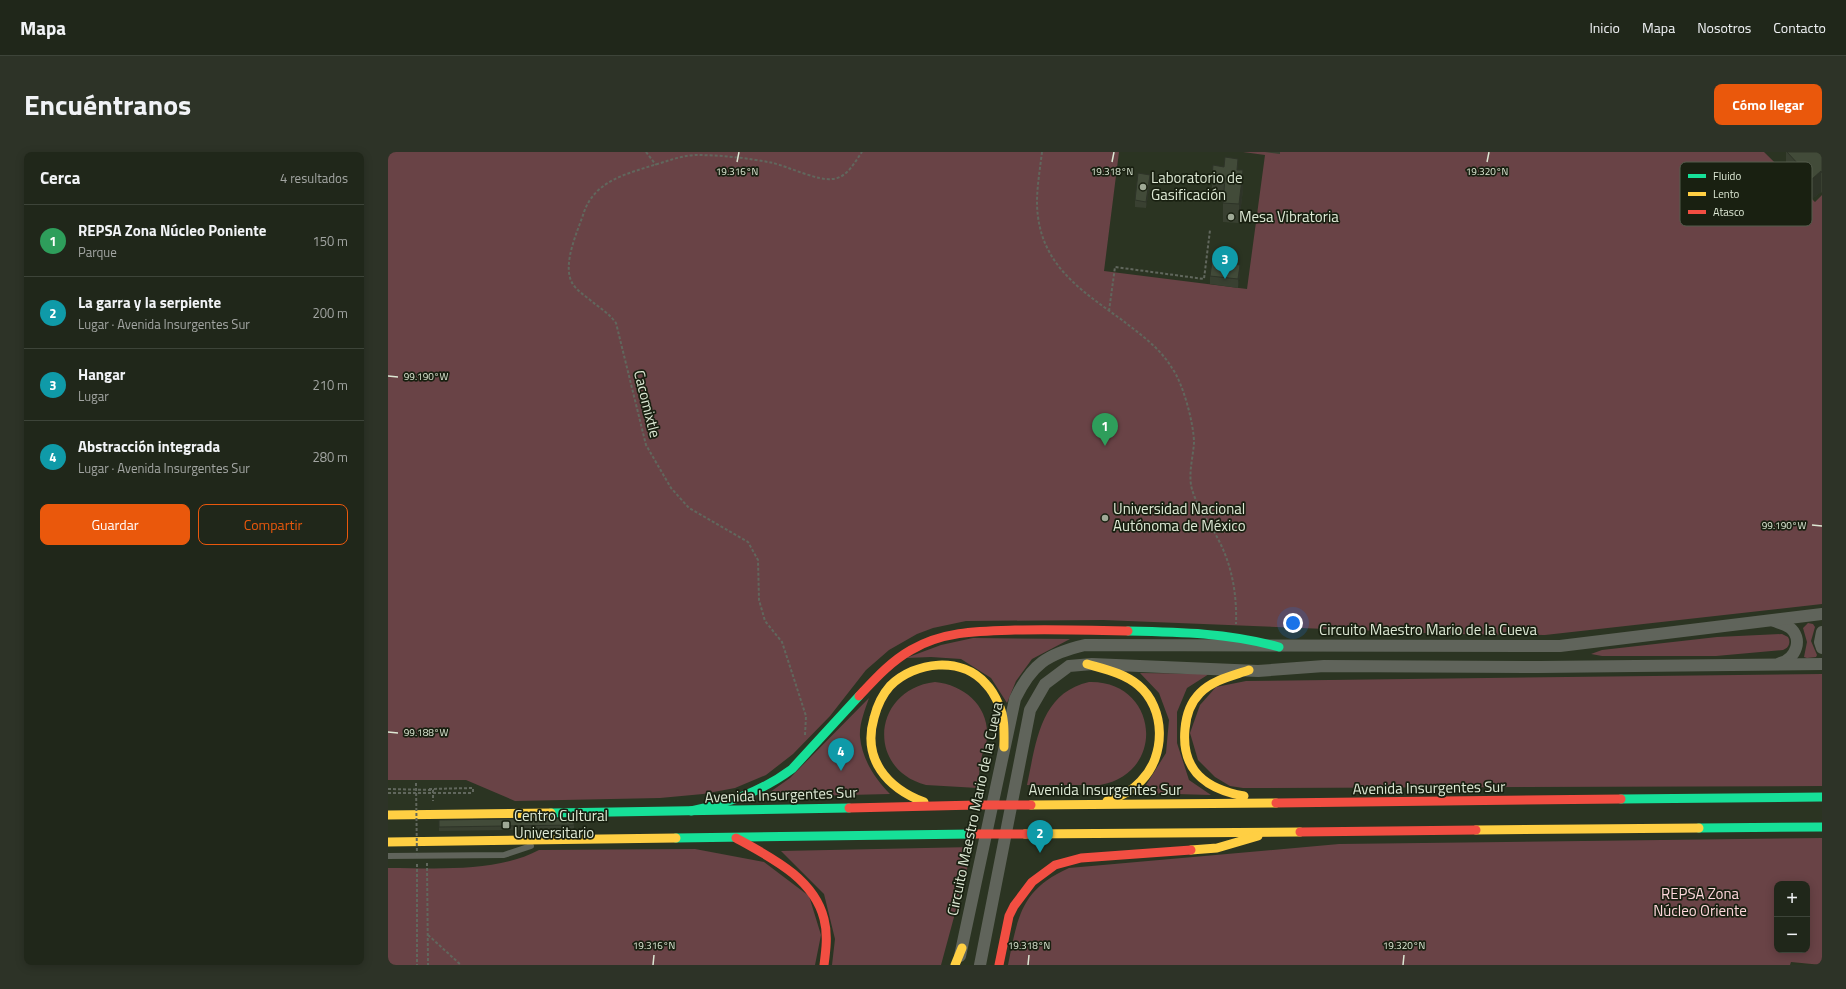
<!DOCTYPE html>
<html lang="es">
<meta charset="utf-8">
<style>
:root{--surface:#20271a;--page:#2d3327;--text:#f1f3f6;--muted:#a2a5a2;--line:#3d4439;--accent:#ea580c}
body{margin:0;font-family:"Titillium Web",sans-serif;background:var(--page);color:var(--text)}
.controls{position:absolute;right:12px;bottom:12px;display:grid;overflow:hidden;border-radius:8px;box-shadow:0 2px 10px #0003}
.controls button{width:36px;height:36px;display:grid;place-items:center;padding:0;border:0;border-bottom:1px solid var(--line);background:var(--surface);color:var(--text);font:20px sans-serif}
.you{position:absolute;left:905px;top:471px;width:14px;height:14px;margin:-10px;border:3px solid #fff;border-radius:50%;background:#1a73e8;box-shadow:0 0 0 6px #1a73e833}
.badge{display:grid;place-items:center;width:26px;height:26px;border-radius:50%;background:var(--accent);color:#fff;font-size:13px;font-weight:700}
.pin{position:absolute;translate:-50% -33px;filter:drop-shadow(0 1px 2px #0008)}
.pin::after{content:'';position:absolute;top:21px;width:14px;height:12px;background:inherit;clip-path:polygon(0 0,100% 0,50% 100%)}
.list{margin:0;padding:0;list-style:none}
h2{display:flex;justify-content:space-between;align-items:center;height:52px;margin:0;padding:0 16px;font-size:17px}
h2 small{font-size:13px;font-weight:400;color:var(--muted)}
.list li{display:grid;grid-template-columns:26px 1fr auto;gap:12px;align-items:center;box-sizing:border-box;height:72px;padding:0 16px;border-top:1px solid var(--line)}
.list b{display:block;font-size:15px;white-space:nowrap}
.list p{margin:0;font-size:13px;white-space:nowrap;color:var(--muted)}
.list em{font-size:13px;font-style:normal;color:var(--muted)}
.actions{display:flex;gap:8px;padding:12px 16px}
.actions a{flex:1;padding:9px 0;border:1px solid var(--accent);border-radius:8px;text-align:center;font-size:14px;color:var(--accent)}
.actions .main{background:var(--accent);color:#fff}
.map{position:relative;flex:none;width:1434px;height:813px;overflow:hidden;border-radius:8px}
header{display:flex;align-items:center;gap:24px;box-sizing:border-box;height:56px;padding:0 20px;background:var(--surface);border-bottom:1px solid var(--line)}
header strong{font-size:19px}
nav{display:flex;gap:22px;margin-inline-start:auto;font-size:14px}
.intro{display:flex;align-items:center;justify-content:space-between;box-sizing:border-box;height:96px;padding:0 24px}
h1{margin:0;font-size:28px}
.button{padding:10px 18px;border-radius:8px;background:var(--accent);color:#fff;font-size:14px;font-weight:700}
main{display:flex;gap:24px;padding:0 24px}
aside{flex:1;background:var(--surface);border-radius:8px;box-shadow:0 2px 10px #0003}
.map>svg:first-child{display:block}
.green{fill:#694346;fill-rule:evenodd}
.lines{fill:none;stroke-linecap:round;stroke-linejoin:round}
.path{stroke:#61675d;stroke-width:2;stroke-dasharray:3 2;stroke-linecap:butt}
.lane{stroke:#60645b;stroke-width:6}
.street{stroke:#60645b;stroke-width:12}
.fast{stroke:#16e098;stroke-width:9}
.slow{stroke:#ffcf43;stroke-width:9}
.jam{stroke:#f24e42;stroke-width:9}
.path-bridge{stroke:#61675d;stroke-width:2;stroke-dasharray:3 2;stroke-linecap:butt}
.jam-bridge{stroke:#f24e42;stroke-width:9}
.wall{fill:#394031}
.shaded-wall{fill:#2e3428}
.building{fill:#424b39;stroke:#2e3428}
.ticks{fill:none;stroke:#dde8d4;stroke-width:1.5}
.poi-dot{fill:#9fa996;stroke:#192011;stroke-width:1.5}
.labels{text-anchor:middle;stroke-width:3.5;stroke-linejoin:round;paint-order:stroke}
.poi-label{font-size:15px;fill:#dde8d4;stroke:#192011;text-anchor:start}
.street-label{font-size:15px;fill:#dde8d4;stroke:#192011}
.park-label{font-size:15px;fill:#fed7db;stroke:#192011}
.key{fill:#192011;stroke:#545c4c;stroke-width:1}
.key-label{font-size:11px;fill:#dde8d4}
.ticks-label{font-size:10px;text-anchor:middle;fill:#dde8d4;stroke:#192011;stroke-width:3.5;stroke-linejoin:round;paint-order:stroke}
</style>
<header>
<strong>Mapa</strong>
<nav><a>Inicio</a><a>Mapa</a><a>Nosotros</a><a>Contacto</a></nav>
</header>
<div class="intro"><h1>Encuéntranos</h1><a class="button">Cómo llegar</a></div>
<main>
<aside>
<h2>Cerca<small>4 resultados</small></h2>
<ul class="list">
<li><span class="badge" style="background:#2e9e5b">1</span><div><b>REPSA Zona Núcleo Poniente</b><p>Parque</p></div><em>150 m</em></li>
<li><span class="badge" style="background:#0f9aa8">2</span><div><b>La garra y la serpiente</b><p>Lugar · Avenida Insurgentes Sur</p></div><em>200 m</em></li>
<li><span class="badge" style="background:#0f9aa8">3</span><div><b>Hangar</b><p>Lugar</p></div><em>210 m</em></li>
<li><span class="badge" style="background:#0f9aa8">4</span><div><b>Abstracción integrada</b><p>Lugar · Avenida Insurgentes Sur</p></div><em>280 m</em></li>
</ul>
<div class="actions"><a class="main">Guardar</a><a>Compartir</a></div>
</aside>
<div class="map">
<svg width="1434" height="813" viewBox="0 0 1434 813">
<rect width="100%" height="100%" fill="#2b3422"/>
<g class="green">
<polygon points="0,0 731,0 716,119 859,137 877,3 855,0 1376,0 1427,50 1434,43 1434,452 1157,483 1062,482 715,468 578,469 545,476 529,482 501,498 478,518 442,564 405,602 378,623 347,636 315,642 272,646 127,649 78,628 0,628"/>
<polygon points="1420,471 1425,472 1427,475 1423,489 1429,503 1428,505 1419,506 1416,505 1419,490 1415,476"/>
<path d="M1394,482l6,3c3,5 1,11 -5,13l-67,6h-114l-11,-2 11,-4 115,-13z"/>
<polygon points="585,486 682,487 644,507 628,529 619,551 603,526 573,507 543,505 518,506 553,493"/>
<polygon points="752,521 821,522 799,536 789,560 789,591 801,628 823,643 753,641 778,601 781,568 771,541"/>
<polygon points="1434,522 1434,634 855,636 842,634 827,625 810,608 802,581 812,553 828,535 858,529"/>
<path d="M547,530c30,3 55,25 52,57 -1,7 -5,14 -6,21 -2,9 -2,19 -3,28l-52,-3c-61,-16 -53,-96 9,-103z"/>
<path d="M701,530c69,-2 79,91 11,103h-73c9,-42 13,-92 62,-103z"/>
<path d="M481,546c-4,12 -10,26 -9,39 2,22 15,42 30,57l-127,3 27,-19z"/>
<path d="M1434,686v127l-31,-3 -1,3h-782c10,-48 12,-75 61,-97l270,-24zM1389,732h30v66h-30z"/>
<polygon points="585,695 553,813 444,813 447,787 436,742 393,699"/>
<path d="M307,697l69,13 45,34 12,39 -6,30h-427v-97c48,0 108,5 151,-18z"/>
</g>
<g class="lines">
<g class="path">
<polyline points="258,0 268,13"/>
<path d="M654,0c-2,17 -5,34 -5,51 1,60 42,86 85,117 18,14 38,28 50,48 11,15 22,56 22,75 -1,14 -5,27 -3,42 4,20 18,36 27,54 14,26 19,55 18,85"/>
<polyline points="721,159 727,115 816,127 822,78"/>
<path d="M417,583l1,-19 -24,-74 -17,-21 -6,-21 -1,-40 -10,-18 -59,-34 -18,-20 -25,-43 -30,-122c-9,-12 -17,-15 -27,-24 -5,-4 -10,-7 -14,-12 -16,-18 3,-56 9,-75 11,-31 42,-38 70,-47 14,-4 26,-9 41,-10 25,0 54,3 78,8 16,4 45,18 59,16 15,-1 22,-16 30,-27"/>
<polyline points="0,637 45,638 45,649"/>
<polyline points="41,637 85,636 85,641"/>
<polyline points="39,711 40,813"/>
<polyline points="29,712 29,813"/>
<polyline points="40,783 73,813"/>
</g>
<polyline class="lane" points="0,704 116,703 143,694"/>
<g class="street">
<path d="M1386,469c5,2 10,3 15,6 15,11 7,32 -9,36"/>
<polyline points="1434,480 1432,490 1434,496"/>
<path d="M572,804l55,-257c17,-35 32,-45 70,-54l475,1 262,-32"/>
<polyline points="592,813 642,558 657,532 681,514 704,512 870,519 936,514 1151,515 1434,512"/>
</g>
<g class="fast">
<path d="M740,479c52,1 101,2 151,16"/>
<polyline points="1233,647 1434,645"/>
<path d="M303,659c37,-8 70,-19 101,-42l67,-73"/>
<polyline points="163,661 461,656"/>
<polyline points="1311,676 1434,675"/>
<polyline points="288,686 585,682"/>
</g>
<g class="slow">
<path d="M699,512c17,5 37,9 51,21 28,23 28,71 3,96 -9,10 -21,16 -34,20"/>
<path d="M856,644c-38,-7 -63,-25 -59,-67 1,-12 5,-26 15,-36 13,-13 32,-17 49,-23"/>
<path d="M536,650c-37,-14 -62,-43 -50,-84 3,-12 8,-23 16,-32 25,-25 72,-30 96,-2 5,5 10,14 13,21 6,13 5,28 5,42"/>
<polyline points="643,653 888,651"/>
<polyline points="0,663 163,661"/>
<polyline points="1088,678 1311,676"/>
<polyline points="637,682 912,680"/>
<polyline points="0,690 288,686"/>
<polyline points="803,698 829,696 870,684"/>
<polyline points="567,813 574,796"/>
</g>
<g class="jam">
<path d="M471,544c16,-17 31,-34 52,-46 32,-19 68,-19 104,-20 38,-1 75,0 113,1"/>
<polyline points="888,651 1233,647"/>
<polyline points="461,656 589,653"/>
<polyline points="912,680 1088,678"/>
<path d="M348,686c34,19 78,40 88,81 4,15 2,31 0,46"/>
<polyline points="611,813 621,764 626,754 644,730 667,713 693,706 803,698"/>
</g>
<g class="path-bridge">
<polyline points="28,631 29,706"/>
<polyline points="0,641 85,641"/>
</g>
<g class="jam-bridge">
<polyline points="589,653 643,653"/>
<polyline points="585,682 637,682"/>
</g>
</g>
<g class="wall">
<polygon points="877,0 892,0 892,2"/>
<polygon points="1398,0 1432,0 1433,1 1434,0 1434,41 1433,40 1424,47 1398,20"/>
<polygon points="850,18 855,37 851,71 835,70 835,45 824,44 824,25"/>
<polygon points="762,29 758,56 747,55 747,48"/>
<polygon points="852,121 850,136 822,132 822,124"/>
<polygon points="186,666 186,677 51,679 51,668"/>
</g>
<g class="shaded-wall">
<polygon points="855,18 855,37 851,71 851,52"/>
<polygon points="1433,19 1433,40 1424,47 1424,27"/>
<polygon points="762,23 762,29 758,56 758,50"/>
<polygon points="852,113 852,121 850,136 850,127"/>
</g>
<g class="building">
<polygon points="1399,0 1432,0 1433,1 1434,0 1434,21 1433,19 1424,27"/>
<polygon points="837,5 850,7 849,18 855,18 851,52 835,51 837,26 824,25 825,13 836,15"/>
<polygon points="750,21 762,23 758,50 747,48"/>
<polygon points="824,110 852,113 850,127 822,124"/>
<polygon points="186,666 186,673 51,675 51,668"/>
</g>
<path class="ticks" d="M349,10l2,-10M724,10l2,-10M1099,10l2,-10M0,224l10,1M1424,373l10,1M0,580l10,1M265,813l1,-10M640,813l1,-10M1015,813l1,-10"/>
<g class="poi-dot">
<circle cx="755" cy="35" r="4"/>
<circle cx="843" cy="65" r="4"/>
<circle cx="717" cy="366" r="4"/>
<rect x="114" y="669" width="8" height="8" rx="2"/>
</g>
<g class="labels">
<g class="poi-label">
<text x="763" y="31">Laboratorio de<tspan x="763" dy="17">Gasificación</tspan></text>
<text x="851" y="70">Mesa Vibratoria</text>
<text x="725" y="362">Universidad Nacional<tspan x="725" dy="17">Autónoma de México</tspan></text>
<text x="126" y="669">Centro Cultural<tspan x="126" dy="17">Universitario</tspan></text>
</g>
<g class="street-label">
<text transform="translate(259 252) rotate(76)" y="5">Cacomixtle</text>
<text x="1040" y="483">Circuito Maestro Mario de la Cueva</text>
<text transform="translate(1041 636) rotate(-1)" y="5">Avenida Insurgentes Sur</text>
<text x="717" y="643">Avenida Insurgentes Sur</text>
<text transform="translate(393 643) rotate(-2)" y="5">Avenida Insurgentes Sur</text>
<text transform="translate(587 657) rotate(-78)" y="5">Circuito Maestro Mario de la Cueva</text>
</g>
<g class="park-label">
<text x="1312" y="747">REPSA Zona<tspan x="1312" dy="17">Núcleo Oriente</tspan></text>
</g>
</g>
<rect x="1292" y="10" width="132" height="64" rx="6" class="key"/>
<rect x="1300" y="22" width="18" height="4" fill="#16e098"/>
<rect x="1300" y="40" width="18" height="4" fill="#ffcf43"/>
<rect x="1300" y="58" width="18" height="4" fill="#f24e42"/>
<g class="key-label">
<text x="1325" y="28">Fluido</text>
<text x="1325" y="46">Lento</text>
<text x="1325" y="64">Atasco</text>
</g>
<g class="ticks-label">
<text x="349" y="23">19.316°N</text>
<text x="724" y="23">19.318°N</text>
<text x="1099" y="23">19.320°N</text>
<text x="38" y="228">99.190°W</text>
<text x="1396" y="377">99.190°W</text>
<text x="38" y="584">99.188°W</text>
<text x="266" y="797">19.316°N</text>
<text x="641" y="797">19.318°N</text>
<text x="1016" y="797">19.320°N</text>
</g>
</svg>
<div class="controls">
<button>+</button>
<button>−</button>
</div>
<div class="you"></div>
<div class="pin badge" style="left:717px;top:294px;background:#2e9e5b">1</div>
<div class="pin badge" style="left:652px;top:701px;background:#0f9aa8">2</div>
<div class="pin badge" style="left:837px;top:127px;background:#0f9aa8">3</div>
<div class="pin badge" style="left:453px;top:619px;background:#0f9aa8">4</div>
</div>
</main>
